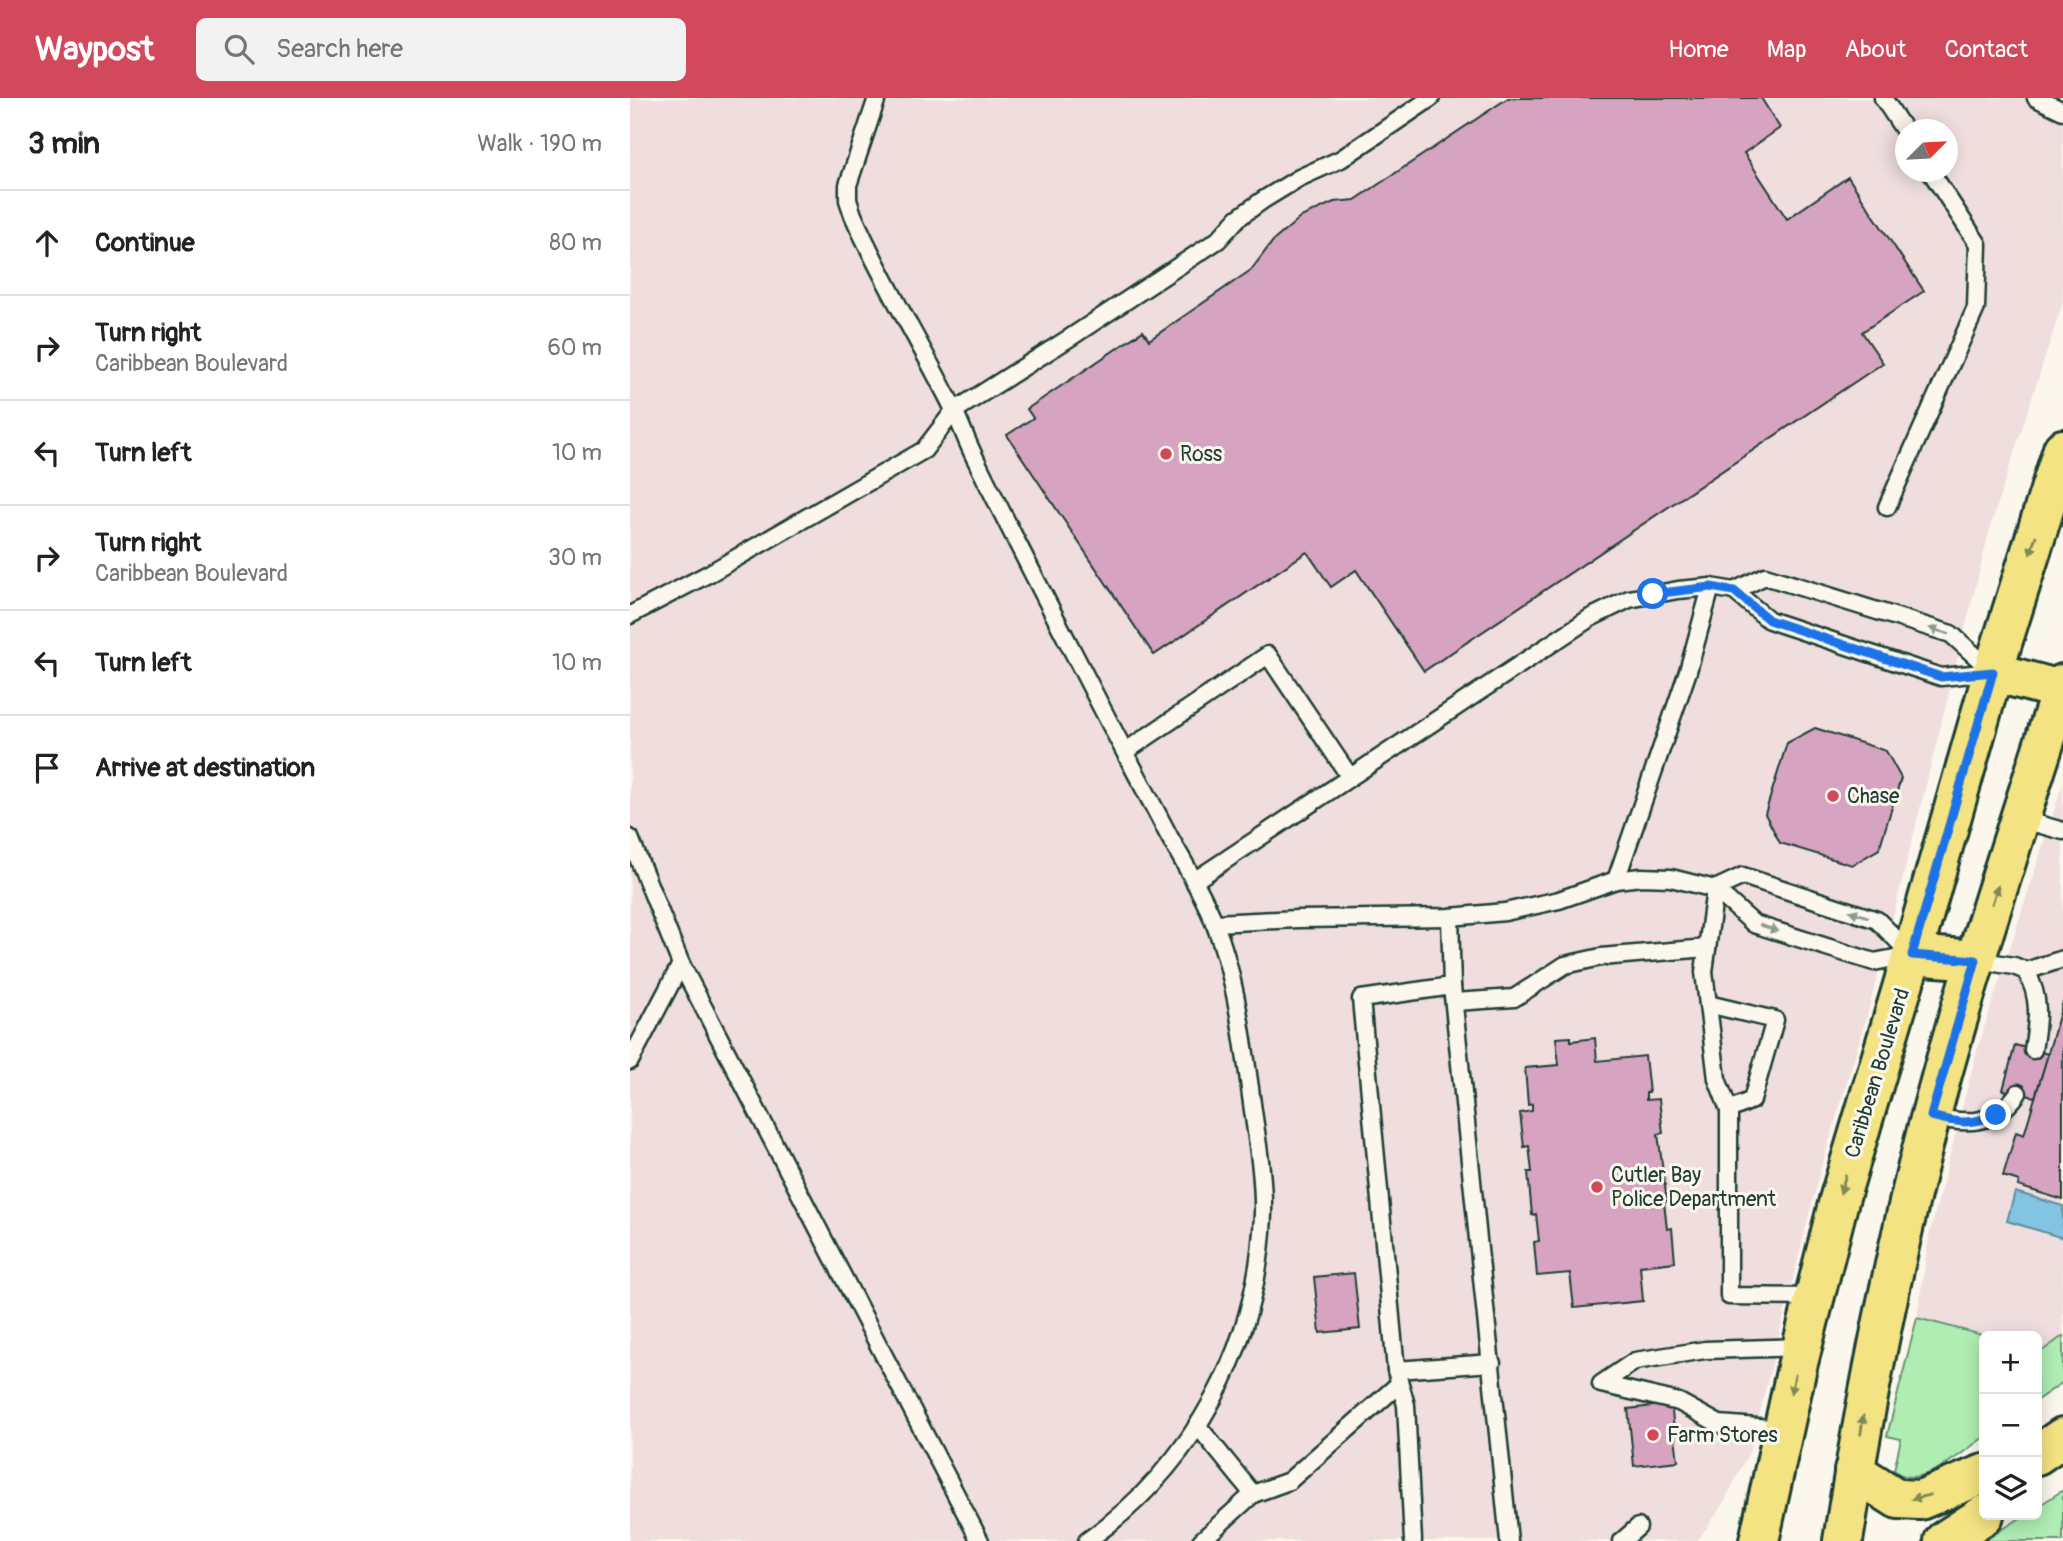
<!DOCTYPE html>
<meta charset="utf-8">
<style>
:root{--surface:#fff;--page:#f2f2f2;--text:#222;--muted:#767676;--line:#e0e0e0;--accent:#d1495b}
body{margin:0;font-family:Pangolin,sans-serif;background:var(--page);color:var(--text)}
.controls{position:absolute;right:21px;bottom:21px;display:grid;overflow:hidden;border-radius:10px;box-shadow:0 4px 18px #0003}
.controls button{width:63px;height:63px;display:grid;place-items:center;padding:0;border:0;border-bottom:2px solid var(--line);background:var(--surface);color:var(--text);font:35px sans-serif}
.compass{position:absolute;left:1265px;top:21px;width:63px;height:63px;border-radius:50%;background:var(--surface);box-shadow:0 4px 18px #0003;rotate:66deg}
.stop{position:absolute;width:21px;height:21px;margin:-16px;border:5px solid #1a73e8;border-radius:50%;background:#fff}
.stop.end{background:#1a73e8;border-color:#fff;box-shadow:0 2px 7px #0008}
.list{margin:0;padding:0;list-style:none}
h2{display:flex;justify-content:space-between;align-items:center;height:91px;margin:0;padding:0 28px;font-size:30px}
h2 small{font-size:23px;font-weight:400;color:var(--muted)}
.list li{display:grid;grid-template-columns:46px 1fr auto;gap:21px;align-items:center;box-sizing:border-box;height:105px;padding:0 28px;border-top:2px solid var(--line)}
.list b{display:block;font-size:26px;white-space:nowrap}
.list p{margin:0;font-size:23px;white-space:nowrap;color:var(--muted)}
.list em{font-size:23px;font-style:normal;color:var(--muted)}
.icon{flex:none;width:38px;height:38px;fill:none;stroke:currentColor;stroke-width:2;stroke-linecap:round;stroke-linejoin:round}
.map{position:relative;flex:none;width:1433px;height:1443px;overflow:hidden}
header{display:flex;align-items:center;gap:42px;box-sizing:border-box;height:98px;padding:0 35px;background:var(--accent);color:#fff}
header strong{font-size:33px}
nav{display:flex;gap:38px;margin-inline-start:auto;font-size:24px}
.search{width:490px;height:63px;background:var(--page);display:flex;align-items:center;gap:18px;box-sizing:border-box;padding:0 24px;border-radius:10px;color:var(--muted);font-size:26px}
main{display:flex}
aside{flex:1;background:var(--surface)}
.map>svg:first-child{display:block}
.built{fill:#f0dedf;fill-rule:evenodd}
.green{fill:#afedb3;stroke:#679574;stroke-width:2}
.water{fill:#83c4e3;stroke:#5b8e9d;stroke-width:2}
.building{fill:#d6a4c1;stroke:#1f3d34;stroke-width:2}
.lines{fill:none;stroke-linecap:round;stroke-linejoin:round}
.lane-casing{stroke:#1f3d34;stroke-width:21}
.primary-casing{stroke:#1f3d34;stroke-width:44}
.highway-casing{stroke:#1f3d34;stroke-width:44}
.lane{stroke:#fbf7ec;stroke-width:16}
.primary{stroke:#f4e382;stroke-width:38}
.highway{stroke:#f4e382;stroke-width:38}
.oneway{fill:#7f8857}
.oneway2{fill:#8d9a90}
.route{stroke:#1a73e8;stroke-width:9}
.poi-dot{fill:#d1495b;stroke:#fbf7ec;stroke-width:2.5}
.labels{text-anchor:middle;stroke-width:6;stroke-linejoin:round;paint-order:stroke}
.poi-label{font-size:21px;fill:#1f3d34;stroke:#fbf7ec;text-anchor:start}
.street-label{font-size:21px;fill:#1f3d34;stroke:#fbf7ec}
</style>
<header>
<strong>Waypost</strong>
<div class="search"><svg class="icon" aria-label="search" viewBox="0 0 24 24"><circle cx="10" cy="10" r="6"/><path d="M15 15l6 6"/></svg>Search here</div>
<nav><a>Home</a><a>Map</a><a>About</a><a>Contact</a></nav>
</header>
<main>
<aside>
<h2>3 min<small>Walk · 190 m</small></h2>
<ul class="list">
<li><svg class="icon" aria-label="ahead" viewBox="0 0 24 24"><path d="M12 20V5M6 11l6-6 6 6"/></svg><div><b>Continue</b></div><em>80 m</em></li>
<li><svg class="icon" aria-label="right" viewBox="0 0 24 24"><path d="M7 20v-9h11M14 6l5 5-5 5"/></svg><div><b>Turn right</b><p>Caribbean Boulevard</p></div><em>60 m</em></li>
<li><svg class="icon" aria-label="left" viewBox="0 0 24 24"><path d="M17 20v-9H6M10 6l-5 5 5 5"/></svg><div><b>Turn left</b></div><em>10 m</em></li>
<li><svg class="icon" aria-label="right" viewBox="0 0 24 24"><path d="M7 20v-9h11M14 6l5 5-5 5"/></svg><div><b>Turn right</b><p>Caribbean Boulevard</p></div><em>30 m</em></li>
<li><svg class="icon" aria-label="left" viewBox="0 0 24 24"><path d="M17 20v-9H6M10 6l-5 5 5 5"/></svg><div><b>Turn left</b></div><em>10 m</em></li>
<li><svg class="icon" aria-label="arrive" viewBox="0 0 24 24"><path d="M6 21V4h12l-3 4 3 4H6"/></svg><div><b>Arrive at destination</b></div></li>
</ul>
</aside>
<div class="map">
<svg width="1433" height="1443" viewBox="0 0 1433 1443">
<rect width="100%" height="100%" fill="#fbf7ec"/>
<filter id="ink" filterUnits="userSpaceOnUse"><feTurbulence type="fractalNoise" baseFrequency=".0143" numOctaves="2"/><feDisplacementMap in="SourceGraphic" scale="14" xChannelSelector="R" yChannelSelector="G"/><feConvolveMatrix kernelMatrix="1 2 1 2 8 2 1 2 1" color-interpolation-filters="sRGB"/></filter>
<g filter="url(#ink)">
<g class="built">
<path d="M0,0h1433v204l-71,219 -94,376 -31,119 -48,159 -68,273 -30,60 -24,33h-1067zM1276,32h42v42h-42z"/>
<polygon points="1433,685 1433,1238 1412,1253 1407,1251 1407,1238 1356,1238 1287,1220 1299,1138 1347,952"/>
</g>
<g class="green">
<path d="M1287,1220l69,18 -2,101c-21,15 -67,56 -90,33l7,-31 -14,-3z"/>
<polygon points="1433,1238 1433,1284 1407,1302 1407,1252 1412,1253"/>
<polygon points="1433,1392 1433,1443 1354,1443 1395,1417 1407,1417 1407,1409"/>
</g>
<polygon class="water" points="1385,1094 1433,1108 1433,1140 1377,1123"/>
<g class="building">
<polygon points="878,0 1131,0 1150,30 1114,55 1157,121 1218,79 1294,193 1232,234 1253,265 794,573 726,472 701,489 677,454 524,557 377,337 403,320 397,311 513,233 519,242 621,172 643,143 671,119 704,104 725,102"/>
<polygon points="1185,630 1256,653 1271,680 1249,751 1222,767 1150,745 1135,716 1157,645"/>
<polygon points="1433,904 1433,1102 1388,1088 1389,1083 1373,1078 1386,1034 1394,1037"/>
<polygon points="941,939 941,943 965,940 967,963 1015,958 1019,995 1016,995 1016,1002 1029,1001 1033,1035 1028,1036 1037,1103 1034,1104 1037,1131 1042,1130 1045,1164 1010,1168 1013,1203 944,1210 940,1175 907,1178 904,1144 909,1143 906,1116 902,1117 898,1074 902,1074 899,1048 894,1049 890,1015 902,1013 902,1006 898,1007 895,970 929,967 926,940"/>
<polygon points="1385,947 1418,956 1405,999 1373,992"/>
<polygon points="724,1175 730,1231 690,1235 684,1179"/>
<polygon points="1041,1306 1048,1363 1004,1368 998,1311"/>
</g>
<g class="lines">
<defs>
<g id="lane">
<path d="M247,0l-29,87v15l5,15c29,66 67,127 99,191 9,18 15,37 24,54 37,76 76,151 114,225 26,51 53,101 79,151 16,29 33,56 45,86 21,52 28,111 36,166 5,42 14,84 13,126 -5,132 -68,250 -176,327"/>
<polyline points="1253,0 1276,35"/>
<polyline points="1406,0 1433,13"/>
<polyline points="1257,409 1346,210 1348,146 1301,74"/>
<polyline points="1104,493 1135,478 1321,536 1362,573"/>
<polyline points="0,517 80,475 294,352 324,313 441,239 588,142 608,120 633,102 669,80 711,61 801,0"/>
<polyline points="496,653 638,557 720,679"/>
<polyline points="1390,721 1433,733"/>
<polyline points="0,740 51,866 350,1443"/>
<polyline points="986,782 1058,573 1081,489"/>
<polyline points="564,783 960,520 999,501 1048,492 1081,489 1104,493 1139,522 1311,579 1363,574"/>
<polyline points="1085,791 1074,874 1087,981 1099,1012 1099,1198 1184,1199"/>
<polyline points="1085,791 1113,778 1247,822 1282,857"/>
<polyline points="820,819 822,888 879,1443"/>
<polyline points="584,825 668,821 820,819 875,814 929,802 986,782 1011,779 1041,780 1085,791 1124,826 1244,864 1280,857"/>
<path d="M1346,862l38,6 12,5c15,27 12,49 7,79"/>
<polyline points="1396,873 1433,861"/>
<polyline points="825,904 884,900 935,867 971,859 1077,850"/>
<polyline points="1078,906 1145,922 1122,1002 1099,1012"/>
<polyline points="0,963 51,866"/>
<path d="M1301,1018c35,9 64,10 87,-23"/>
<polyline points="766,1272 862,1265"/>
<polyline points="567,1327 623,1396"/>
<polyline points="1153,1331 1089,1326 1049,1304 971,1286 1005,1263 1075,1252 1172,1249"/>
<polyline points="571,1443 623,1396 659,1383 769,1286"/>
<polyline points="783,1443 776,1307 766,1272 731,901 822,888"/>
<polyline points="992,1443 1008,1429"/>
</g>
<g id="primary">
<polyline points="1363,574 1431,592"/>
<polyline points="1282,857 1346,862"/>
<polyline points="1129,1443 1167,1269 1209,1102 1282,857 1363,574 1433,351"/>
<path d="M1213,1443c22,-138 49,-275 84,-411 39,-150 89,-298 136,-446"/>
</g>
<g id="highway">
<polyline points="1407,1357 1433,1339"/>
<polyline points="1224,1373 1268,1401 1290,1402 1354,1376"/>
<polyline points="1314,1443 1354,1417"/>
</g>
</defs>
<use href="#lane" class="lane-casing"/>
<use href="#primary" class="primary-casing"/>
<use href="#highway" class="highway-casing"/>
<use href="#lane" class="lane"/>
<use href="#primary" class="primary"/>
<use href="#highway" class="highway"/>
</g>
<defs><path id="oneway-solid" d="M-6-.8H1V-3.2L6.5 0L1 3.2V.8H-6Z" transform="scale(1.75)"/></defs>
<g class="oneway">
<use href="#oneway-solid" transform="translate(1403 447) rotate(108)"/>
<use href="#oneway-solid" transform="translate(1365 797) rotate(-72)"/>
<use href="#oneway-solid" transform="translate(1213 1086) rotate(106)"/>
<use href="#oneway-solid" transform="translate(1163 1286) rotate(103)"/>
<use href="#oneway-solid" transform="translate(1232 1327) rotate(-82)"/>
<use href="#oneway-solid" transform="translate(1291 1399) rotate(167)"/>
</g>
<g class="oneway2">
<use href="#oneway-solid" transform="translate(1309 533) rotate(-162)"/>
<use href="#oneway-solid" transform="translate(1229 816) rotate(-162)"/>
<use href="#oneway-solid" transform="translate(1139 830) rotate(18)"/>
</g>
</g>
<g class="lines" filter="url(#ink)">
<path class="route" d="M1023,496l58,-7 23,4 35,29 172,57 52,-5 -81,283 64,5 -45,156c26,7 39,9 65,-1"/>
</g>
<g class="poi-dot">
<circle cx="536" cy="356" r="7"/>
<circle cx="1203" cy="698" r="7"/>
<circle cx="967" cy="1089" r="7"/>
<circle cx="1023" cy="1337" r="7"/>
</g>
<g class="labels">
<g class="poi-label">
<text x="550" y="363">Ross</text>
<text x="1217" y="705">Chase</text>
<text x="981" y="1084">Cutler Bay<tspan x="981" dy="24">Police Department</tspan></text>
<text x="1037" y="1344">Farm Stores</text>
</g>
<g class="street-label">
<text transform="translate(1247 975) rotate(-73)" y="7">Caribbean Boulevard</text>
</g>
</g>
</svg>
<div class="controls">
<button>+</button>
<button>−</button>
<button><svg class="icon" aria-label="layers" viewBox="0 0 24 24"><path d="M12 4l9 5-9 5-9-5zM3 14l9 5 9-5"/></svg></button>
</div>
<svg class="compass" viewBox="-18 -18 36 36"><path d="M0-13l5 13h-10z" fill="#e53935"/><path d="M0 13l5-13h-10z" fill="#767676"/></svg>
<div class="stop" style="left:1023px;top:496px"></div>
<div class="stop end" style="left:1366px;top:1017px"></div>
</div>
</main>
